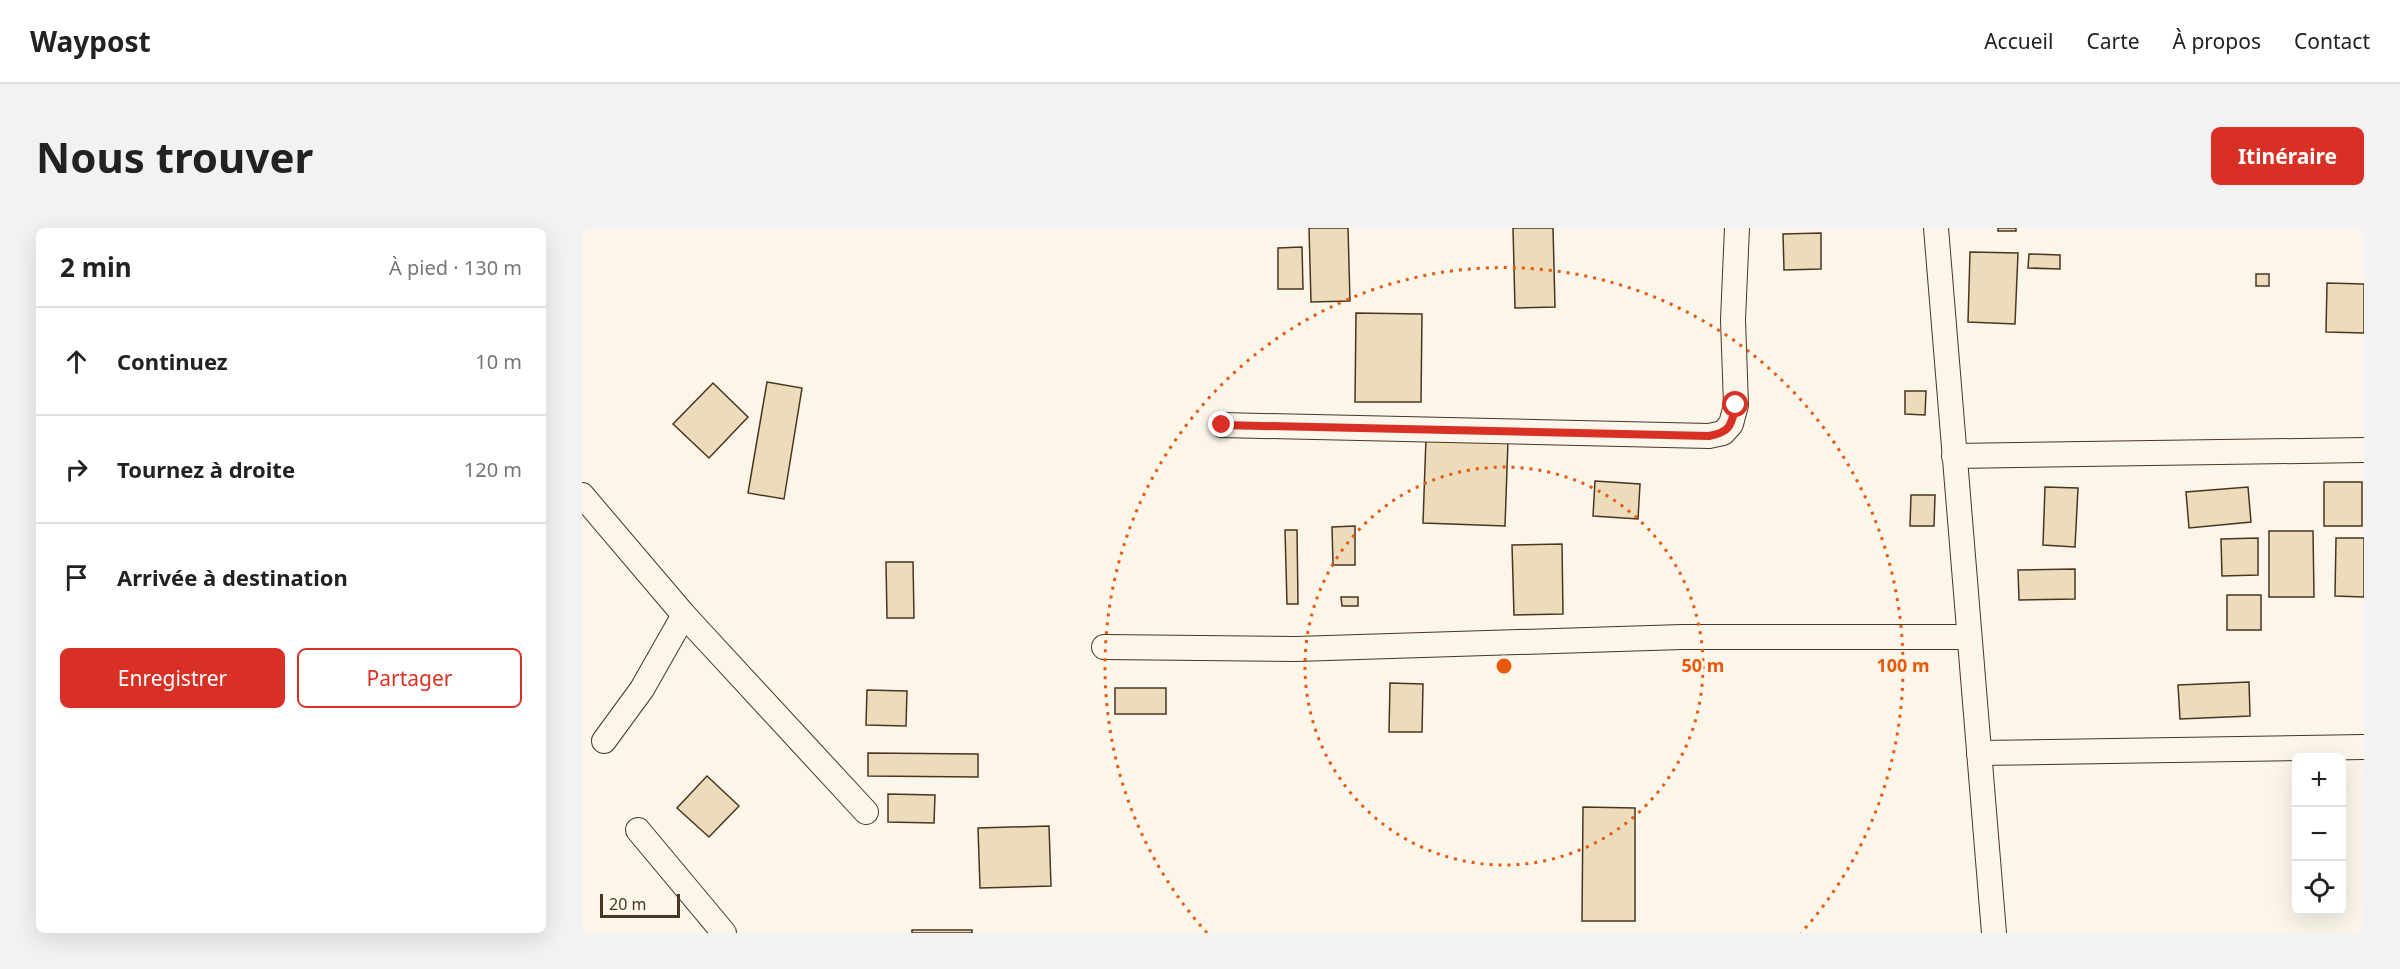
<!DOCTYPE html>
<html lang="fr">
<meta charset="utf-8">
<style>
:root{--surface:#fff;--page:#f2f2f2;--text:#222;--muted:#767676;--line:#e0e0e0;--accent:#d93025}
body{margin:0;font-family:"Noto Sans",sans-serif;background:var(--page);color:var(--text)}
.controls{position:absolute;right:18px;bottom:18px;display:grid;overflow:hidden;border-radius:9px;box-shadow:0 6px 24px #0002}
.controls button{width:54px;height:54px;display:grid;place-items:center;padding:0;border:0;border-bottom:2px solid var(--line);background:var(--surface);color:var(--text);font:30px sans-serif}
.scale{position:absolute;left:18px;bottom:15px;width:80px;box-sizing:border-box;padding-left:6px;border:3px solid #4a3520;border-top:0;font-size:16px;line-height:21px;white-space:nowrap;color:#4a3520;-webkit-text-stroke:4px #fbf6e9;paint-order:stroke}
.stop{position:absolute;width:18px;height:18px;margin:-14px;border:4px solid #d93025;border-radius:50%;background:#fff}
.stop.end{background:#d93025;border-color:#fff;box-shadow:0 2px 6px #0008}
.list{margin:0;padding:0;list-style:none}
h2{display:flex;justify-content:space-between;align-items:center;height:78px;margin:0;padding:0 24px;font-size:26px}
h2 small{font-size:20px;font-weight:400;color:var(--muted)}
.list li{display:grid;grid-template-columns:39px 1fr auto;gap:18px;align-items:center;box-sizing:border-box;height:108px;padding:0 24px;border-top:2px solid var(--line)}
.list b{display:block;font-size:22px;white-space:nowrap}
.list em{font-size:20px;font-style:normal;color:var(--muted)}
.actions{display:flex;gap:12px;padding:18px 24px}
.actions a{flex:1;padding:14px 0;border:2px solid var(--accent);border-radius:9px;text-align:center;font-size:21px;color:var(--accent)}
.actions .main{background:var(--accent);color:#fff}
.icon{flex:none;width:33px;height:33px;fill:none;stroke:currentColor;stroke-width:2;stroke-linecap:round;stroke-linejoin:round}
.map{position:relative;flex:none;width:1782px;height:705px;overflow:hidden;border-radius:9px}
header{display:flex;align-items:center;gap:36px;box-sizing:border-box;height:84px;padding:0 30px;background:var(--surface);border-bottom:2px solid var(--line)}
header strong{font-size:28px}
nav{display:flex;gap:33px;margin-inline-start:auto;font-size:21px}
.intro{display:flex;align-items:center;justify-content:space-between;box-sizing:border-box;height:144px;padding:0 36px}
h1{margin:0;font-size:42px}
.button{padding:15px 27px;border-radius:9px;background:var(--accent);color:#fff;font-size:21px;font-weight:700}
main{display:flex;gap:36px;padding:0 36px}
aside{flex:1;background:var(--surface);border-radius:9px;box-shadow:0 6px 24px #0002}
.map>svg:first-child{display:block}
.building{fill:#ecdcbc;stroke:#4a3520;stroke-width:1.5}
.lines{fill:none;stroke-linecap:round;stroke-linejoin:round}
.street-casing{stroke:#4a3520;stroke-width:26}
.street{stroke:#fbf6e9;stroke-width:24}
.route{stroke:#d93025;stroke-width:8}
.ring{fill:none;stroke:#e8590c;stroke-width:3;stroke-dasharray:3 6}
.centre{fill:#e8590c;stroke:#fbf6e9;stroke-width:3}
.ring-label{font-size:18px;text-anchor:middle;font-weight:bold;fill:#e8590c;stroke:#fbf6e9;stroke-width:4.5;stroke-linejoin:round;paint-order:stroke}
</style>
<header>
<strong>Waypost</strong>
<nav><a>Accueil</a><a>Carte</a><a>À propos</a><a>Contact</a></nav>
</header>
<div class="intro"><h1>Nous trouver</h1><a class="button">Itinéraire</a></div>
<main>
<aside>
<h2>2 min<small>À pied · 130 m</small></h2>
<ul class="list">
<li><svg class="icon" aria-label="ahead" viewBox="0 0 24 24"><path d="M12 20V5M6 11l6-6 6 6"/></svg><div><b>Continuez</b></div><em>10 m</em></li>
<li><svg class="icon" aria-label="right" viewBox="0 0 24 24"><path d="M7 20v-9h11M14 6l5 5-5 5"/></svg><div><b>Tournez à droite</b></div><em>120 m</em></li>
<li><svg class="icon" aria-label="arrive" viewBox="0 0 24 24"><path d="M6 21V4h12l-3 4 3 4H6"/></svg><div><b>Arrivée à destination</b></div></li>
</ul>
<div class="actions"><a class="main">Enregistrer</a><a>Partager</a></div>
</aside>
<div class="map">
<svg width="1782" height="705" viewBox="0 0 1782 705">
<rect width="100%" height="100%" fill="#fbf6e9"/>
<g class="building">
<polygon points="727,0 766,0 768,73 729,74"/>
<polygon points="931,0 971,0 973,79 933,80"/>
<rect x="1416" y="0" width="18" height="3"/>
<polygon points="1239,5 1239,41 1202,42 1201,6"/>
<polygon points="720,19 721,61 696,61 696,20"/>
<polygon points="1388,24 1436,25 1433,96 1386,94"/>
<polygon points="1447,26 1478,27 1478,41 1446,40"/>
<rect x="1674" y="46" width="13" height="12"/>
<polygon points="1745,55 1782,56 1782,105 1744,104"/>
<polygon points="774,85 840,86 839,174 773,174"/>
<polygon points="185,154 220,160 202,271 166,265"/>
<polygon points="131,155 166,189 127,230 91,196"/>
<polygon points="1323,163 1344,163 1343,187 1323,186"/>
<polygon points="844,210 926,213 923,298 841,295"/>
<polygon points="1013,253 1058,256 1056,291 1011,288"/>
<rect x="1742" y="254" width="38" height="44"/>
<polygon points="1463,259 1496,260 1493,319 1461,317"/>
<polygon points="1666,259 1669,294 1607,300 1604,264"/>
<polygon points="1329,267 1353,267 1352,298 1328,298"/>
<polygon points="773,298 773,337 751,337 750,299"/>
<polygon points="703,302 715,302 716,376 705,376"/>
<polygon points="1687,303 1731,303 1732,369 1687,369"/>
<polygon points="1676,310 1676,347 1640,348 1639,311"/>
<polygon points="1754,310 1782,310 1782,369 1753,368"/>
<polygon points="980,316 981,386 932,387 930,317"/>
<polygon points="304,334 331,334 332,390 305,390"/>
<polygon points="1493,341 1493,371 1437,372 1436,342"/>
<rect x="1645" y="367" width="34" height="35"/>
<polygon points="759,369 776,369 776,378 760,378"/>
<polygon points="1667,454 1668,488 1598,491 1596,457"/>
<polygon points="808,455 841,456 840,504 807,504"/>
<rect x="533" y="460" width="51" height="26"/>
<polygon points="285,462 325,463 324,498 284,497"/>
<polygon points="286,525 396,526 396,549 286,548"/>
<polygon points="125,548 157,578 127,609 95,580"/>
<polygon points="306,566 353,567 352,595 306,594"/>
<polygon points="1001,579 1053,580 1053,693 1000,693"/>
<polygon points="467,598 469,658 398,660 396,600"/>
<rect x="330" y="702" width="60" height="3"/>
</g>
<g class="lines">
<defs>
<g id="street">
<polyline points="1354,0 1412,705"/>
<polyline points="640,197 1127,208 1141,205 1149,196 1154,177 1151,92 1155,0"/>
<polyline points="1372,228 1782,222"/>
<polyline points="0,267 102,387 284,584"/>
<polyline points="522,419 714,421 1100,409 1387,409"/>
<polyline points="22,513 60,461 102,387"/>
<polyline points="1397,525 1782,519"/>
<polyline points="56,602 142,705"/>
</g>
</defs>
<use href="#street" class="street-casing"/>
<use href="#street" class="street"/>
</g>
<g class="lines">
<path class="route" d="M640,197l487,11c22,-4 22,-11 27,-31"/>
</g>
<g class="ring">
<circle cx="922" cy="438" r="199"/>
<path d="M625 705A399 399 0 1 1 1219 705"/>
</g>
<circle cx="922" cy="438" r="9" class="centre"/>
<g class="ring-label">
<text x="1121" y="444">50 m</text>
<text x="1321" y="444">100 m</text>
</g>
</svg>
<div class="controls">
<button>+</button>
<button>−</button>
<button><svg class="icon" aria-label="locate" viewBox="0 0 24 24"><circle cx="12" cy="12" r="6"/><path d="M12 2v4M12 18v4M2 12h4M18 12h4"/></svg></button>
</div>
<div class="scale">20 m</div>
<div class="stop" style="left:1154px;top:177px"></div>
<div class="stop end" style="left:640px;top:197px"></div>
</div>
</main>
